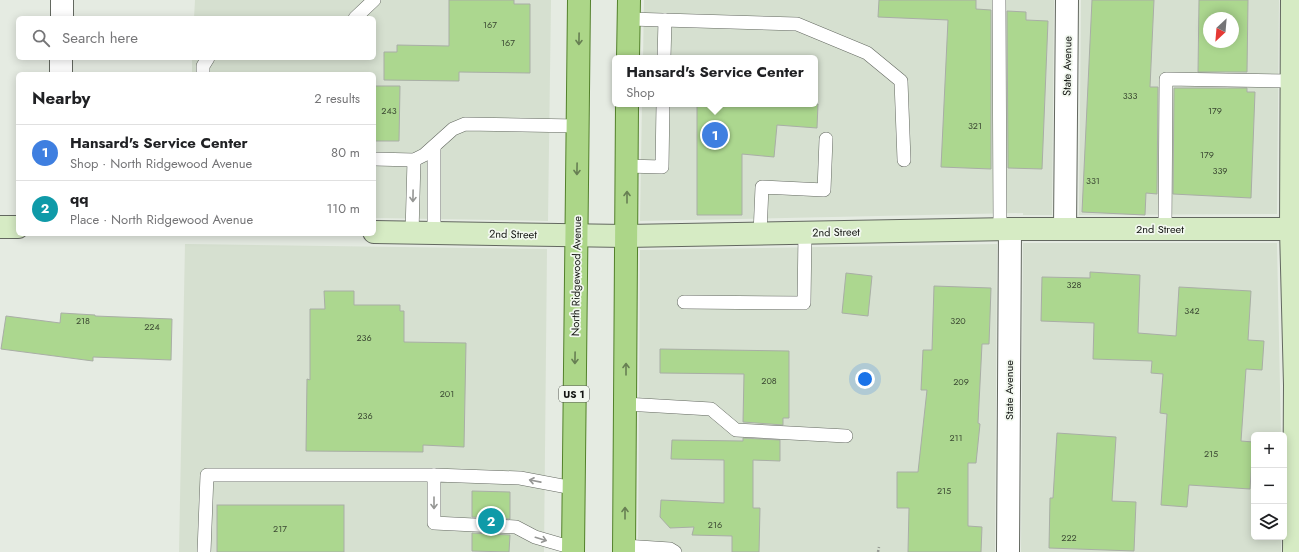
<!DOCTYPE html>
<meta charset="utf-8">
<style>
:root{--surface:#fff;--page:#f2f2f2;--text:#202124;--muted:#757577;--line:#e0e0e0;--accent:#578d27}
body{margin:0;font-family:Jost,sans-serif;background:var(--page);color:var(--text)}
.controls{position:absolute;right:12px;bottom:12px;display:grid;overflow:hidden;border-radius:6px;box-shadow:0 2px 10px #0003}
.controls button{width:36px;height:36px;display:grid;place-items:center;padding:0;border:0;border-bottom:1px solid var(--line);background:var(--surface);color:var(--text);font:20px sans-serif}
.compass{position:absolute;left:1203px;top:12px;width:36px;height:36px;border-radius:50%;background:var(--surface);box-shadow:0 2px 10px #0003;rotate:206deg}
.you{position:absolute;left:865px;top:379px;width:14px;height:14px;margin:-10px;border:3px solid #fff;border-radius:50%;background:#1a73e8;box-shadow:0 0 0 6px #1a73e833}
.badge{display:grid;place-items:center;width:26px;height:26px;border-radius:50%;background:var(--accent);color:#fff;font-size:13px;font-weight:700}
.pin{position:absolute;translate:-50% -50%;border:2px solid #fff;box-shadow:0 1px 4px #0006}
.popup{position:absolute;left:612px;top:55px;width:206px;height:52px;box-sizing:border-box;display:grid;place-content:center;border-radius:6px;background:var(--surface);filter:drop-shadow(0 1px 3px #0005);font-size:13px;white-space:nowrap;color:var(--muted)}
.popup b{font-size:15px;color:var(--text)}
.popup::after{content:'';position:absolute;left:50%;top:100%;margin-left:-8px;border:8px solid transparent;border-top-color:var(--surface)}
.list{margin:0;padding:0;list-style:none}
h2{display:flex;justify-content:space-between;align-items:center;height:52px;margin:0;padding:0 16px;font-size:17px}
h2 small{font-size:13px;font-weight:400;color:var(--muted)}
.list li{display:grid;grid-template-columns:26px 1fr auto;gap:12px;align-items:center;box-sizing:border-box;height:56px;padding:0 16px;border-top:1px solid var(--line)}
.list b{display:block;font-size:15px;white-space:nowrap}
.list p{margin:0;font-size:13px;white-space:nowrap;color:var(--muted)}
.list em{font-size:13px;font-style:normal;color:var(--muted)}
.icon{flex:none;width:22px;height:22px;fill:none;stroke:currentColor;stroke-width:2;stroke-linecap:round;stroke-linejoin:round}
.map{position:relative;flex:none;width:1299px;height:552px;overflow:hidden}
.search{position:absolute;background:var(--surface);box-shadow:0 2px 10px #0003;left:16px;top:16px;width:360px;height:44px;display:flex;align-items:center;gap:10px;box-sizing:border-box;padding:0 14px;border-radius:6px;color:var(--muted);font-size:15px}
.panel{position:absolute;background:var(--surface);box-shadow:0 2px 10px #0003;left:16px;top:72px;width:360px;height:164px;border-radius:6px}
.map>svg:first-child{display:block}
.built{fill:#d6e0d0;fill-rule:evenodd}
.building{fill:#acd78f;stroke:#a9aea6;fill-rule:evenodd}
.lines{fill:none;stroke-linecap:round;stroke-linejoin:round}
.lane-casing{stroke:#636860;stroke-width:14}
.street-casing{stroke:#636860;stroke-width:24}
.secondary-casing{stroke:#636860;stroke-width:24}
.primary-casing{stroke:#53812b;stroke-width:24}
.path{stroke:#959992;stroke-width:2.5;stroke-dasharray:2 2;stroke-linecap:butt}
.lane{stroke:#fff;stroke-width:13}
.street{stroke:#fff;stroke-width:22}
.secondary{stroke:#d6ebc4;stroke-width:22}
.primary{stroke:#acd688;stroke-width:22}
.oneway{stroke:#677f53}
.oneway2{stroke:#959694}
.labels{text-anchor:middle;stroke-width:3.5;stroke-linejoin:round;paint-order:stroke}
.number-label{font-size:9px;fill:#394631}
.shield{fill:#f2f8ef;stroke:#565954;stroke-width:1}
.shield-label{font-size:10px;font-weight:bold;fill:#131512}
.street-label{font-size:11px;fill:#131512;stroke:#f2f8ef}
</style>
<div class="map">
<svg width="1299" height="552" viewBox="0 0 1299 552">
<rect width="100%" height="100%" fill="#e5ebe2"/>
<g class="built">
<polygon points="195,0 551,0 548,221 374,218 374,74 192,74 192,58 374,58 374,18 194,18"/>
<polygon points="644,0 1054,0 1052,215 1023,215 1023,213 640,221 642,104 815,104 815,58 643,58"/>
<path d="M1081,0h198l-2,214 -198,1zM1209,18h24v24h-24z"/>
<polygon points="1023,243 1277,243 1281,435 1254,435 1254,537 1281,537 1281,552 1021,552"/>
<polygon points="185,244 547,249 544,552 179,552"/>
<polygon points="997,244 995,552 638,552 640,250"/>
</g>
<g class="building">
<polygon points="449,0 514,0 514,4 530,4 530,73 459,72 459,81 384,80 384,52 397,52 397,45 449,46"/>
<polygon points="879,0 976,0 976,9 991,10 991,169 941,167 948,20 878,17"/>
<polygon points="1092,0 1154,0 1150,87 1158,87 1157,194 1146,193 1145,215 1082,212"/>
<path d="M1199,0h49l-1,72h-49zM1209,18h24v24h-24z"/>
<polygon points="1007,11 1026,12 1026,20 1048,21 1042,169 1008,168"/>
<polygon points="374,86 400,86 399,141 374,141"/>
<polygon points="1174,88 1247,88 1247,92 1255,92 1251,198 1173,194"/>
<polygon points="697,104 818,104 817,128 777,125 774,157 742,154 742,215 697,215"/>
<polygon points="1090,272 1140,275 1138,333 1176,336 1179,287 1251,291 1248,340 1264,341 1262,370 1246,369 1241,441 1253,442 1250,489 1189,485 1187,507 1161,505 1167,414 1160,413 1163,374 1151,373 1152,361 1093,359 1094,323 1041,321 1042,277 1090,278"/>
<polygon points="846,273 872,276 868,316 842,313"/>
<polygon points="934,286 991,288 989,344 982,344 978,423 980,424 976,463 968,463 968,526 982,527 981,552 908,552 909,508 897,508 897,472 918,472 927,390 921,390 923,350 932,350"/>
<polygon points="324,291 354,291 354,305 400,305 400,311 404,311 404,342 466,343 464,447 423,445 423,452 306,451 307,379 310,380 310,309 325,309"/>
<polygon points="61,313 95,315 95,316 172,319 171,360 93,357 93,361 1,349 6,316 60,323"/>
<polygon points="660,349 789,351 789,418 783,418 783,425 743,422 744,374 660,373"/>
<polygon points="1057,433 1116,437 1112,501 1136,502 1134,551 1049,548 1050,498 1053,498"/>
<polygon points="743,438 780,440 780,461 753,460 753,508 760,508 759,552 732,552 732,536 692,535 694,527 670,528 660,517 661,500 724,503 724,460 671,459 672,440 743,441"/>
<polygon points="472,491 510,492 510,519 472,517"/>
<rect x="217" y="505" width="127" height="47"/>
<polygon points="472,533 510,535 509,552 472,551"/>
</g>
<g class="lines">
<defs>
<g id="lane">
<polyline points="999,0 1000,229"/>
<polyline points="355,18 374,0"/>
<polyline points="629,19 797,24 867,53 901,81 904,160"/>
<polyline points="664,58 665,20"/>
<polyline points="203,74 203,66 208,58"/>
<polyline points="434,147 434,233"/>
<polyline points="374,159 414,160 424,155 453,129 465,124 578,126"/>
<polyline points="626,166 662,167 663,104"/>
<polyline points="1165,229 1166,79 1292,81"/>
<polyline points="412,233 414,160"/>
<polyline points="760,234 762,187 824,190 826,139"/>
<polyline points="684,302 804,303 805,233"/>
<polyline points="625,404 711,409 736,430 846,436"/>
<polyline points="624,546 670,549 675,552"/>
<polyline points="573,548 535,537 516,527 434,523 434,475 520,478 573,488"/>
<polyline points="204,552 207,475 434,475"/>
</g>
<g id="street">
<polyline points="62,18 62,0"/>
<polyline points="61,74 61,58"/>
<polyline points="1065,229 1067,0"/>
<polyline points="1008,552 1010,229"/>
</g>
<g id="secondary">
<polyline points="1292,0 1291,229 1295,385 1294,552"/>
<polyline points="0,227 18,227"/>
<polyline points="374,232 626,236 1010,229 1299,229"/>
</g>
<g id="primary">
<polyline points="628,58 629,0"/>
<polyline points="573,552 579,0"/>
<polyline points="624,552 627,104"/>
</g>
</defs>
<use href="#lane" class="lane-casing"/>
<use href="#street" class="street-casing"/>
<use href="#secondary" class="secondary-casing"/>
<use href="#primary" class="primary-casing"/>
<polyline class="path" points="878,552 879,547"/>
<use href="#lane" class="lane"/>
<use href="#street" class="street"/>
<use href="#secondary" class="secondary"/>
<use href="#primary" class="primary"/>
</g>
<defs><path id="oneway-shaft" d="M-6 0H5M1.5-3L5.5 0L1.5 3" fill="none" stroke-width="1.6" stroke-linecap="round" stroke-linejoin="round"/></defs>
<g class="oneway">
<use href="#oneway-shaft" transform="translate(579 39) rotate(91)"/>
<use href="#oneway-shaft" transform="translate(577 169) rotate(91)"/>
<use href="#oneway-shaft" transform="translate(627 197) rotate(-90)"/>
<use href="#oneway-shaft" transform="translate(575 358) rotate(91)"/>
<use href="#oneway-shaft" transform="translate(626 369) rotate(-90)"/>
<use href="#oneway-shaft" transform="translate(625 513) rotate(-90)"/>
</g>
<g class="oneway2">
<use href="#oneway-shaft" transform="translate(413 196) rotate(91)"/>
<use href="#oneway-shaft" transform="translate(535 481) rotate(-169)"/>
<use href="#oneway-shaft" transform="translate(434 503) rotate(90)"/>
<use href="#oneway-shaft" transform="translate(541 539) rotate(17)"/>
</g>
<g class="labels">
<g class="number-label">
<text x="490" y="28">167</text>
<text x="508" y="46">167</text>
<text x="1130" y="99">333</text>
<text x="389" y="114">243</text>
<text x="1215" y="114">179</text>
<text x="975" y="129">321</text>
<text x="1207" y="158">179</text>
<text x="1220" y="174">339</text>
<text x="1093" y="184">331</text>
<text x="1074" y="288">328</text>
<text x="1192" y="314">342</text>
<text x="83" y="324">218</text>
<text x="958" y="324">320</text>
<text x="152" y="330">224</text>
<text x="364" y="341">236</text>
<text x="769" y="384">208</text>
<text x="961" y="385">209</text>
<text x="447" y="397">201</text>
<text x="365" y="419">236</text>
<text x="956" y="441">211</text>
<text x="1211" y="457">215</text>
<text x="944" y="494">215</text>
<text x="715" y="528">216</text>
<text x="280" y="532">217</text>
<text x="1069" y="541">222</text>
</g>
<rect class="shield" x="559" y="386" width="30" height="16" rx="3"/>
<g class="shield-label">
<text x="574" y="398">US 1</text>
</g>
<g class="street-label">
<text transform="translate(1067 66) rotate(-89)" y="4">State Avenue</text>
<text x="1160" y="233">2nd Street</text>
<text transform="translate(836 232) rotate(-1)" y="4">2nd Street</text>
<text transform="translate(513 234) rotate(1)" y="4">2nd Street</text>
<text transform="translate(576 276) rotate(-89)" y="4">North Ridgewood Avenue</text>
<text transform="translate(1009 390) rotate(-90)" y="4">State Avenue</text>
</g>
</g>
</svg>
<div class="controls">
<button>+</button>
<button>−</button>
<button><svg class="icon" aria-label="layers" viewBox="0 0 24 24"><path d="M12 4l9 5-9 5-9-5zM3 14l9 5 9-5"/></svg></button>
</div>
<svg class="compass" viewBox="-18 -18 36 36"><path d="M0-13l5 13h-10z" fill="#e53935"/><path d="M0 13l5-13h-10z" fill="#757577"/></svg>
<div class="you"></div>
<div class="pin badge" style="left:715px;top:135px;background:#3f7fe0">1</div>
<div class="popup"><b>Hansard's Service Center</b>Shop</div>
<div class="pin badge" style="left:491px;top:521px;background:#0f9aa8">2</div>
<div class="search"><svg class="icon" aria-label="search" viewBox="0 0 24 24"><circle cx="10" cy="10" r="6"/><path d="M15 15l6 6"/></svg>Search here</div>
<section class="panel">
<h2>Nearby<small>2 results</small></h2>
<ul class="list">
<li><span class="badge" style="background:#3f7fe0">1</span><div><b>Hansard's Service Center</b><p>Shop · North Ridgewood Avenue</p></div><em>80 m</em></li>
<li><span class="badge" style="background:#0f9aa8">2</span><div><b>qq</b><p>Place · North Ridgewood Avenue</p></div><em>110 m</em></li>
</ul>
</section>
</div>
